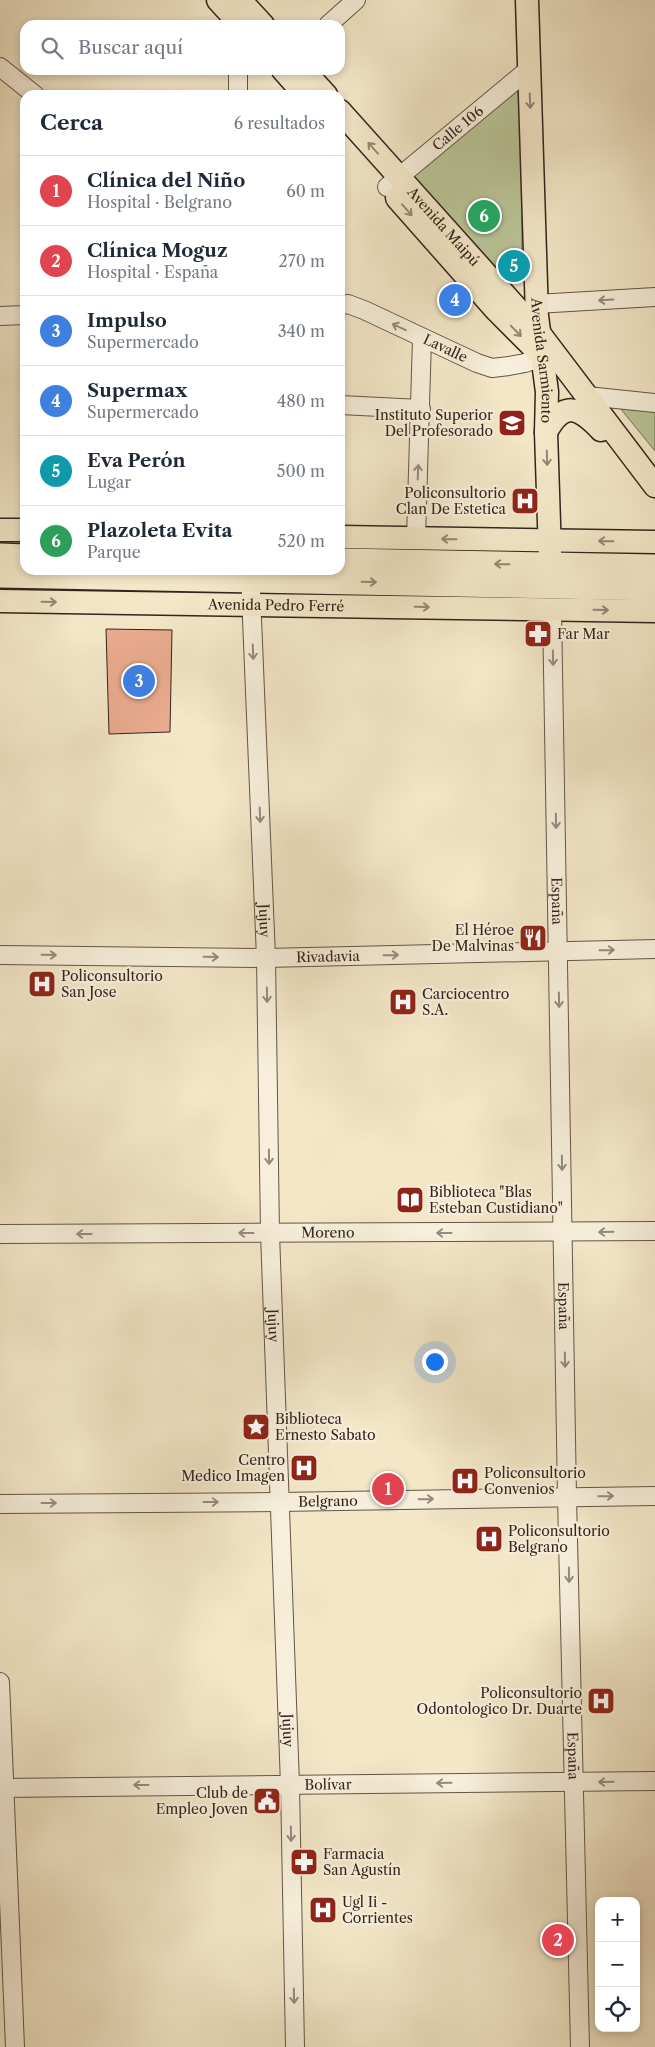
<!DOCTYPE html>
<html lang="es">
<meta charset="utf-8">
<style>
:root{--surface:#fff;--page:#f6f6f7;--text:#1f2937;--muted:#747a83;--line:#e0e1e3;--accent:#0b8043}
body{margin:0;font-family:"Libre Caslon Text",serif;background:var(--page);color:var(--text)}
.controls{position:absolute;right:15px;bottom:15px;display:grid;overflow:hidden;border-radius:10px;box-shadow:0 2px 8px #0003}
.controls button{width:45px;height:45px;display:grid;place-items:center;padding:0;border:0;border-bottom:1px solid var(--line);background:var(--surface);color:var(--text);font:25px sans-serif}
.you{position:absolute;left:434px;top:1361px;width:18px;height:18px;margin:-12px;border:4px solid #fff;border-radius:50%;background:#1a73e8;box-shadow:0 0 0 8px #1a73e833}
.badge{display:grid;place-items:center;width:32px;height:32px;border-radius:50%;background:var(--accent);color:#fff;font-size:16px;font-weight:700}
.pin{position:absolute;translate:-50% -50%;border:2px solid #fff;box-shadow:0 1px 5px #0006}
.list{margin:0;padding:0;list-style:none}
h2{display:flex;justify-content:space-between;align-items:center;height:65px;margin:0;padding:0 20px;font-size:21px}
h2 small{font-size:16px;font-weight:400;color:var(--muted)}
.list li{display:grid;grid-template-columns:32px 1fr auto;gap:15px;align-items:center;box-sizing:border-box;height:70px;padding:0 20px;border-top:1px solid var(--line)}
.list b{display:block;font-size:19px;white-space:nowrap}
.list p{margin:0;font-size:16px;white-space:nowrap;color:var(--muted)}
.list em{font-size:16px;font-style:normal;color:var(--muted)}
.icon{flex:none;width:28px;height:28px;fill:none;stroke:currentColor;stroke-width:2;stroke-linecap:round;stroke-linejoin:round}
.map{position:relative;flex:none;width:655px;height:2047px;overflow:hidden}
.search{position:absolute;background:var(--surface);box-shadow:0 2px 8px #0003;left:20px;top:20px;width:325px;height:55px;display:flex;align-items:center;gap:12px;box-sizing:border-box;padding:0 18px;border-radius:15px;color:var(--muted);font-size:19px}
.panel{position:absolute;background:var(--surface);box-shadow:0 2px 8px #0003;left:20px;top:90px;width:325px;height:485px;border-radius:15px}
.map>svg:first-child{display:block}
.green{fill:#b9c597;stroke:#76745a}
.building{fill:#e9ab8f;stroke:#34241d}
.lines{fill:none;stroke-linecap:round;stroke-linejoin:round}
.minor-casing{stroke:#645548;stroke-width:20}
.major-casing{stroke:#34241d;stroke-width:25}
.highway-casing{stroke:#34241d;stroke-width:28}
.minor{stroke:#f7efdb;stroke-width:18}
.major{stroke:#f3e7c8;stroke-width:22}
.highway{stroke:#f3e7c8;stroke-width:25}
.oneway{stroke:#948672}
.oneway2{stroke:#968a7c}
.labels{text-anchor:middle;stroke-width:4.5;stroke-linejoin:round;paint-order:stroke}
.street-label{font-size:14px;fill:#34241d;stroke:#f7efdb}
.poi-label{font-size:14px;fill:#34241d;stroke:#f7efdb;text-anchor:start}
</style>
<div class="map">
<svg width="655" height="2047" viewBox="0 0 655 2047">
<rect width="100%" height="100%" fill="#f3e7c8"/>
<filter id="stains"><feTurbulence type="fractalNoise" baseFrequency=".004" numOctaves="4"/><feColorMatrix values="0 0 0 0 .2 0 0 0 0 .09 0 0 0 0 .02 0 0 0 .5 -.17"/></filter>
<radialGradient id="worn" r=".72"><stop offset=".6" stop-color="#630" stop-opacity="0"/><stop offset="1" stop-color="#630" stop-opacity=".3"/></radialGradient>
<g class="green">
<polygon points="522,85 522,254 516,270 507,277 502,276 412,178"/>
<polygon points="620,408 655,412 655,451"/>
</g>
<polygon class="building" points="106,629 172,630 170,732 109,734"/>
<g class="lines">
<defs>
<g id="minor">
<polyline points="328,25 356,0"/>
<polyline points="0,67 35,95"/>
<polyline points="238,70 238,95"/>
<path id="s1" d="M387,187l142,-118"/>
<polyline points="536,304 655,297"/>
<path id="s2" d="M340,305l8,-1 16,6 113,53 15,5 17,-2 16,-3 29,-11"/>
<polyline points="0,316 25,315"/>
<polyline points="587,396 655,403"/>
<polyline points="340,405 421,409"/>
<polyline points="416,538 422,338"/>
<path id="s3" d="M250,570l16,388 4,275 20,552 5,262"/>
<path id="s4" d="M552,610l15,887 13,550"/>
<path id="s5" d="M0,955l266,3 389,-9"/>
<path id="s6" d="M0,1234l655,-3"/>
<path id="s7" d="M0,1504l279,-2 376,-6"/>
<polyline points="0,1682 15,2047"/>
<path id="s8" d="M0,1788l655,-7"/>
</g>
<g id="major">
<polyline points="218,0 241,25"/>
<polyline points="240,0 263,25"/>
<path id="s9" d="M527,0l10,316 10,76 -1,40 5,152"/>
<polyline points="283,70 305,95"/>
<polyline points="303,70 326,95"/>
<path id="s10" d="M340,111l199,222 116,153"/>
<polyline points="397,198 496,310 543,357"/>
<path d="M546,432c18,-32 33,-25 55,-2"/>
<polyline points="0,530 25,530"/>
<polyline points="340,537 655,542"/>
<path id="s11" d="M0,601l655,10"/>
</g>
<g id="highway">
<polyline points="0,556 25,557"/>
<polyline points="340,561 655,567"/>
<polyline points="0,575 655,588"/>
</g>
</defs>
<use href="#minor" class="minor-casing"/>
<use href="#major" class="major-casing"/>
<use href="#highway" class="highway-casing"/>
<use href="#minor" class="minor"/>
<use href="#major" class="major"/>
<use href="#highway" class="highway"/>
</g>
<defs><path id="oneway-shaft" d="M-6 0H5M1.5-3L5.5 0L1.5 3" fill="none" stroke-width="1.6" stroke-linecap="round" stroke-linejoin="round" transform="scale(1.25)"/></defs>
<g class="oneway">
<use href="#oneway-shaft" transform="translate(530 101) rotate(88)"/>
<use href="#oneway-shaft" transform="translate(373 148) rotate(-132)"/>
<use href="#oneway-shaft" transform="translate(407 210) rotate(49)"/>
<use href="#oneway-shaft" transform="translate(516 331) rotate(46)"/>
<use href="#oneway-shaft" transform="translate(547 458) rotate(88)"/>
<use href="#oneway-shaft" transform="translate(449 539) rotate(-179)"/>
<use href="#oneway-shaft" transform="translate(606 541) rotate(-179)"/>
<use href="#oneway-shaft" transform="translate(502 564) rotate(-179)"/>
<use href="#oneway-shaft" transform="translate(369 582) rotate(1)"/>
<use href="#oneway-shaft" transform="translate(49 602) rotate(1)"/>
<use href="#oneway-shaft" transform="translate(422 607) rotate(1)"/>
<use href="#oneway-shaft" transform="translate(601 610) rotate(1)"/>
</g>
<g class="oneway2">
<use href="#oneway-shaft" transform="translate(606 300) rotate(177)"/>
<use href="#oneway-shaft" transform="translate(399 327) rotate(-155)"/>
<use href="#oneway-shaft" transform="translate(418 472) rotate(-88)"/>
<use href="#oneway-shaft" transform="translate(253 652) rotate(88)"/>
<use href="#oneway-shaft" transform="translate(553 658) rotate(89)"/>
<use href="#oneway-shaft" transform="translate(260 815) rotate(88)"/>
<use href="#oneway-shaft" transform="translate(556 821) rotate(89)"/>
<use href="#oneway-shaft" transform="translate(607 950) rotate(-1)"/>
<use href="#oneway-shaft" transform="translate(49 955) rotate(1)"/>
<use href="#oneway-shaft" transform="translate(391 955) rotate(-1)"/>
<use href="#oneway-shaft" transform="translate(211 957) rotate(1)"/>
<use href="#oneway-shaft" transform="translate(267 995) rotate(89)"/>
<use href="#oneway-shaft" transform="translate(559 1000) rotate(89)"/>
<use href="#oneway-shaft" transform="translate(269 1157) rotate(89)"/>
<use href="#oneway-shaft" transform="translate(562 1163) rotate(89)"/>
<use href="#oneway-shaft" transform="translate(606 1232) rotate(179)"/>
<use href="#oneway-shaft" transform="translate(246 1233) rotate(180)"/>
<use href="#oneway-shaft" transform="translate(444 1233) rotate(180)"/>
<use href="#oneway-shaft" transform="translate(84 1234) rotate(180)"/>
<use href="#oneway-shaft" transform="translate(565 1360) rotate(89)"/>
<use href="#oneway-shaft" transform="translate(606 1496) rotate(-1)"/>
<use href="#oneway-shaft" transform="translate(426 1499) rotate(-1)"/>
<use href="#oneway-shaft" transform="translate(211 1502)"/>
<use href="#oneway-shaft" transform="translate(49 1503)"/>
<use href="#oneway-shaft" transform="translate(569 1575) rotate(89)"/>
<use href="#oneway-shaft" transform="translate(606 1782) rotate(179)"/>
<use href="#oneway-shaft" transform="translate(444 1783) rotate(179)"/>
<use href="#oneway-shaft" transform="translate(141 1785) rotate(180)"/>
<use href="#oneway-shaft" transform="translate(291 1834) rotate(89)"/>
<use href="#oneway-shaft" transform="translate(294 1996) rotate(89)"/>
</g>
<defs>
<symbol id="university-square" viewBox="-11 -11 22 22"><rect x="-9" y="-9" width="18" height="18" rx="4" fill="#8f2418" stroke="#f7efdb"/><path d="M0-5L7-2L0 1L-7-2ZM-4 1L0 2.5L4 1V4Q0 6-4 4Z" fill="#fff"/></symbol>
<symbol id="hospital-square" viewBox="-11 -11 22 22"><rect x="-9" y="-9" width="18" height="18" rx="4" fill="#8f2418" stroke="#f7efdb"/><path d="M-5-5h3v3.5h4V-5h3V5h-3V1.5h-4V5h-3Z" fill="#fff"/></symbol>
<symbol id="pharmacy-square" viewBox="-11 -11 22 22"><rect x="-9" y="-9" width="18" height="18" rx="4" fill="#8f2418" stroke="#f7efdb"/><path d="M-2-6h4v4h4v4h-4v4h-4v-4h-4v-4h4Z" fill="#fff"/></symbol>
<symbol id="restaurant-square" viewBox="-11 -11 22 22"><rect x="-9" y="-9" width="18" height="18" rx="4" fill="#8f2418" stroke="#f7efdb"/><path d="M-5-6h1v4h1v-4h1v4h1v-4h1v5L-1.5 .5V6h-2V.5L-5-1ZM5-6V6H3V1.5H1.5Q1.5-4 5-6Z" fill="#fff"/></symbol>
<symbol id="library-square" viewBox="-11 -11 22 22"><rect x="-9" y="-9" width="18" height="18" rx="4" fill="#8f2418" stroke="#f7efdb"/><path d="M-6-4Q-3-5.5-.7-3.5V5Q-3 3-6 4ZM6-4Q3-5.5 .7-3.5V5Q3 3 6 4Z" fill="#fff"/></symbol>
<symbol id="sight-square" viewBox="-11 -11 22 22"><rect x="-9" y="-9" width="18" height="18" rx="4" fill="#8f2418" stroke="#f7efdb"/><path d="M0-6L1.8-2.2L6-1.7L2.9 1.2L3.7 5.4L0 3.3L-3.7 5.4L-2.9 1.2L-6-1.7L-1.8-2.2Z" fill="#fff"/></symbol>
<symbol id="civic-square" viewBox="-11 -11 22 22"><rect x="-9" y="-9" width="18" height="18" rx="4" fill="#8f2418" stroke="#f7efdb"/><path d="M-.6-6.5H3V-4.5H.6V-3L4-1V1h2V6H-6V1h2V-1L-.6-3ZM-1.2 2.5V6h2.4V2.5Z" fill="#fff"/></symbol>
</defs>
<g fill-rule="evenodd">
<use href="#university-square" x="496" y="407" width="32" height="32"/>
<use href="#hospital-square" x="509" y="485" width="32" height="32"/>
<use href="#pharmacy-square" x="522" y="618" width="32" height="32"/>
<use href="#restaurant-square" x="517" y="922" width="32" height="32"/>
<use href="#hospital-square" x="26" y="968" width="32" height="32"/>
<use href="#hospital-square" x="387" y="986" width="32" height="32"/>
<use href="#library-square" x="394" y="1184" width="32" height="32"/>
<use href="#sight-square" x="240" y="1411" width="32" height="32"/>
<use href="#hospital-square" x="288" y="1452" width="32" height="32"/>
<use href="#hospital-square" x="449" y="1465" width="32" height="32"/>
<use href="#hospital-square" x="473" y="1523" width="32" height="32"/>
<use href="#hospital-square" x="585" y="1685" width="32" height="32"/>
<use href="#civic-square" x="251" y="1785" width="32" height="32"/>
<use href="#pharmacy-square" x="288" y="1846" width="32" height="32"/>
<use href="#hospital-square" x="307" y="1894" width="32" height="32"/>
</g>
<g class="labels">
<g class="street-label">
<text dy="5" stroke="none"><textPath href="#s1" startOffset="92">Calle 106</textPath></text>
<text dy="5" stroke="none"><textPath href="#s10" startOffset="155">Avenida Maipú</textPath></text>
<text dy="5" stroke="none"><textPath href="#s2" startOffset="115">Lavalle</textPath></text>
<text dy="5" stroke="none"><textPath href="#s9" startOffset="361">Avenida Sarmiento</textPath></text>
<text dy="5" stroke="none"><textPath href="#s11" startOffset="276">Avenida Pedro Ferré</textPath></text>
<text dy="5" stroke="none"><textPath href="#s4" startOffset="291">España</textPath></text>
<text dy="5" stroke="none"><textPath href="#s3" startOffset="351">Jujuy</textPath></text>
<text dy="5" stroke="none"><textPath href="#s5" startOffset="328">Rivadavia</textPath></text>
<text dy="5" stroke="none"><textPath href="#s6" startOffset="328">Moreno</textPath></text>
<text dy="5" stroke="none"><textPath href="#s4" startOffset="696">España</textPath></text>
<text dy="5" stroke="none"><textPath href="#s3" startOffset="756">Jujuy</textPath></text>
<text dy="5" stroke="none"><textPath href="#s7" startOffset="328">Belgrano</textPath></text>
<text dy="5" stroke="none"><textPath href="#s3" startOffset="1161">Jujuy</textPath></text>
<text dy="5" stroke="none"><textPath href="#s4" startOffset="1146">España</textPath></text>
<text dy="5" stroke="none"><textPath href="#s8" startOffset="328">Bolívar</textPath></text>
</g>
<g class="poi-label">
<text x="493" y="420" text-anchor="end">Instituto Superior<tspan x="493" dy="16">Del Profesorado</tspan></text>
<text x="506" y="498" text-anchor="end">Policonsultorio<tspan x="506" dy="16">Clan De Estetica</tspan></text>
<text x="557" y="639">Far Mar</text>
<text x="514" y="935" text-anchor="end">El Héroe<tspan x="514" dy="16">De Malvinas</tspan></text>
<text x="61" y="981">Policonsultorio<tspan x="61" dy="16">San Jose</tspan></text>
<text x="422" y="999">Carciocentro<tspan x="422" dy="16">S.A.</tspan></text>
<text x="429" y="1197">Biblioteca "Blas<tspan x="429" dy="16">Esteban Custidiano"</tspan></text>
<text x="275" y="1424">Biblioteca<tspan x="275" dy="16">Ernesto Sabato</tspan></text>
<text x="285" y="1465" text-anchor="end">Centro<tspan x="285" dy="16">Medico Imagen</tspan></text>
<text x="484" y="1478">Policonsultorio<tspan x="484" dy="16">Convenios</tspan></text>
<text x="508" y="1536">Policonsultorio<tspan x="508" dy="16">Belgrano</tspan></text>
<text x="582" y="1698" text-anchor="end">Policonsultorio<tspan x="582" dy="16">Odontologico Dr. Duarte</tspan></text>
<text x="248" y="1798" text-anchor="end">Club de<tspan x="248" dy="16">Empleo Joven</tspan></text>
<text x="323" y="1859">Farmacia<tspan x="323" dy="16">San Agustín</tspan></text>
<text x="342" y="1907">Ugl Ii -<tspan x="342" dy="16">Corrientes</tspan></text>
</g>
</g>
<rect width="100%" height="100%" filter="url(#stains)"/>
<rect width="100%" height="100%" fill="url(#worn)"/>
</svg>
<div class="controls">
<button>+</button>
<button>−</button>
<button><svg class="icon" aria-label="locate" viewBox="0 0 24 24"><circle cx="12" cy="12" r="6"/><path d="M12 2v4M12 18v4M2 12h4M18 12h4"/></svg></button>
</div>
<div class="you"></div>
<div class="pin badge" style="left:388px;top:1489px;background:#e0444e">1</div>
<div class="pin badge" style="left:558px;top:1940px;background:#e0444e">2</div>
<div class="pin badge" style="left:139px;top:681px;background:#3f7fe0">3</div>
<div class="pin badge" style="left:455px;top:300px;background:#3f7fe0">4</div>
<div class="pin badge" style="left:514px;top:266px;background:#0f9aa8">5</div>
<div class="pin badge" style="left:484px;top:216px;background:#2e9e5b">6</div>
<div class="search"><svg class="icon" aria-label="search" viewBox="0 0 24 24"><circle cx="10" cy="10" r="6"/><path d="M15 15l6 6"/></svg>Buscar aquí</div>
<section class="panel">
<h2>Cerca<small>6 resultados</small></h2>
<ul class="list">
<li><span class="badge" style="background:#e0444e">1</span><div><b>Clínica del Niño</b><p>Hospital · Belgrano</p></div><em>60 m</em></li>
<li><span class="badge" style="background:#e0444e">2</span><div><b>Clínica Moguz</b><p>Hospital · España</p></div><em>270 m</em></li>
<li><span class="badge" style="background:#3f7fe0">3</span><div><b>Impulso</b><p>Supermercado</p></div><em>340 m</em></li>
<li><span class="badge" style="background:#3f7fe0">4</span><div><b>Supermax</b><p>Supermercado</p></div><em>480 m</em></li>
<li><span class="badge" style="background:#0f9aa8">5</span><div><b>Eva Perón</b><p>Lugar</p></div><em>500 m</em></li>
<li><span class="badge" style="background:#2e9e5b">6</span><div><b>Plazoleta Evita</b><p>Parque</p></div><em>520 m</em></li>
</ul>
</section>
</div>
